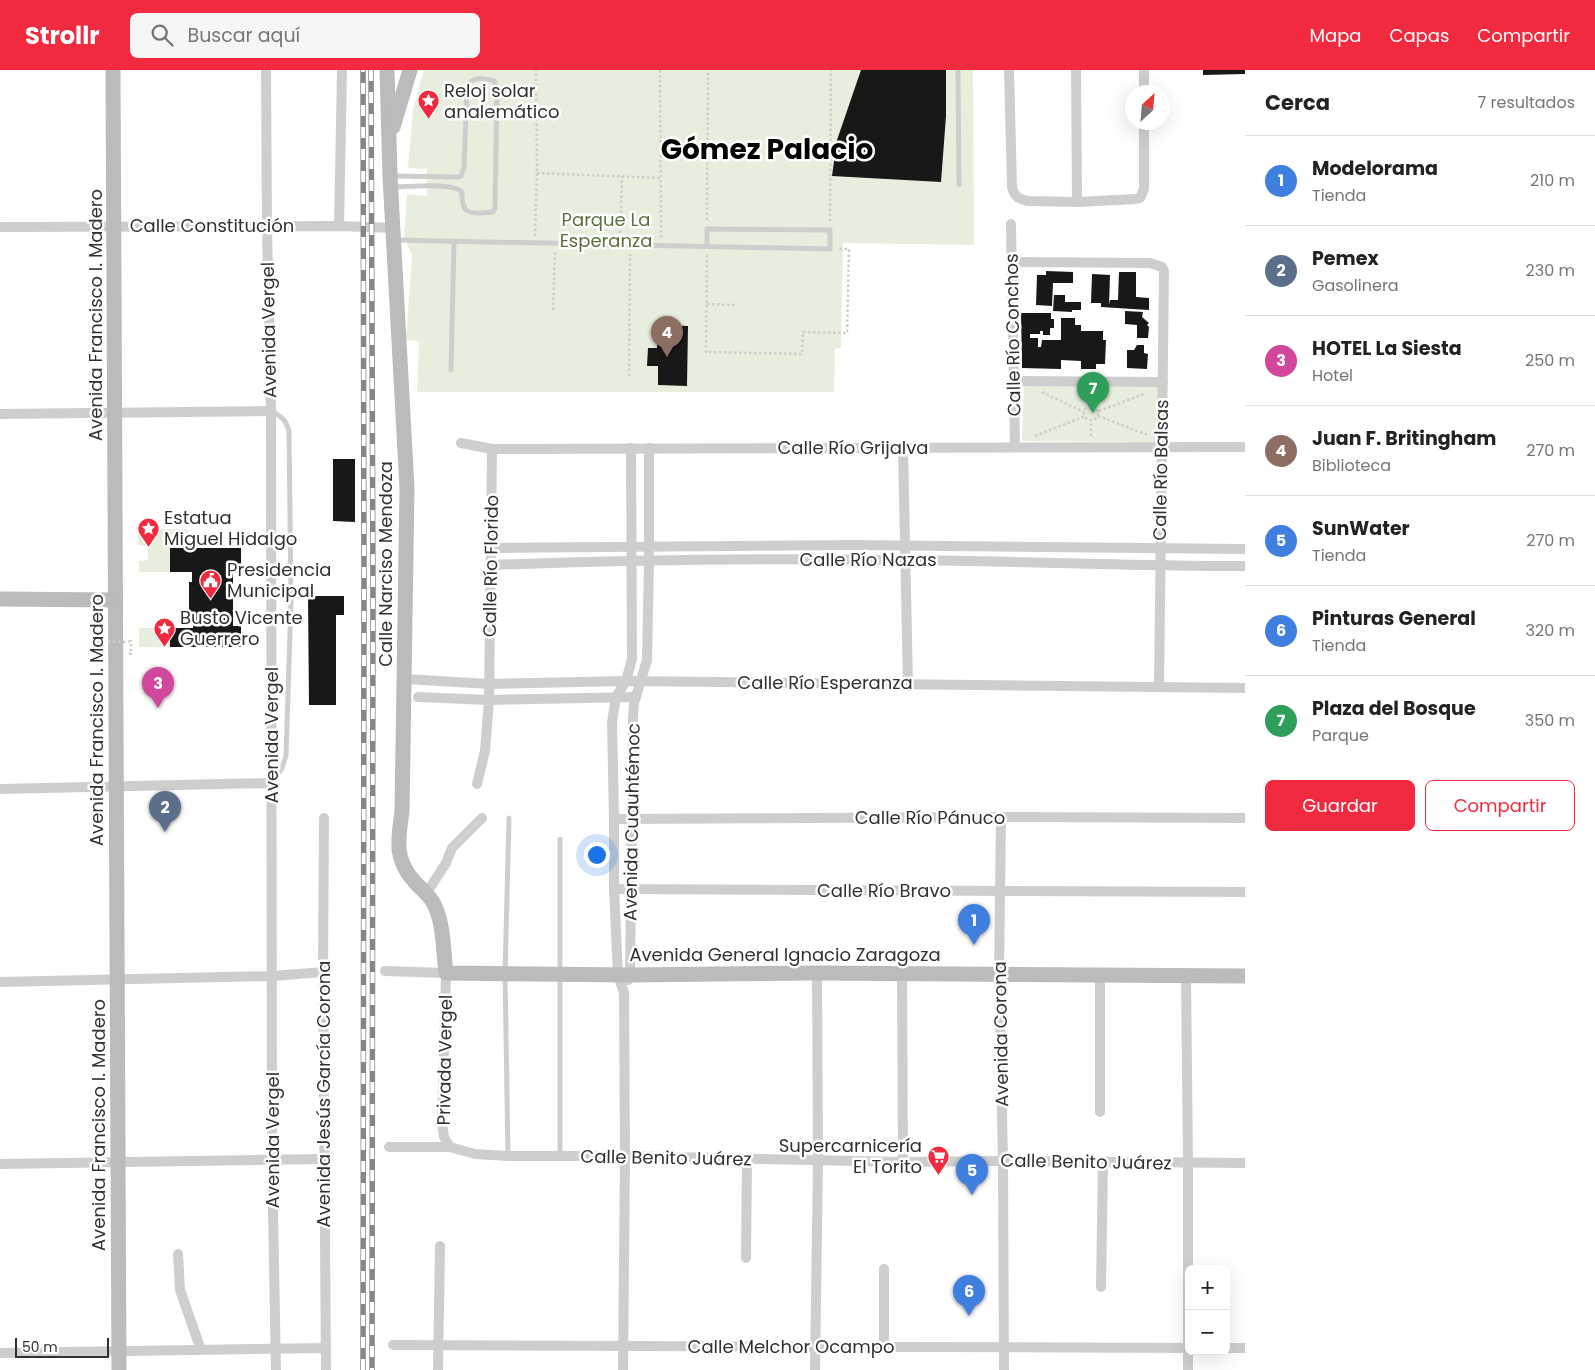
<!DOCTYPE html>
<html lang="es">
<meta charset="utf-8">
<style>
:root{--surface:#fff;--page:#f6f6f6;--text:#222;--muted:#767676;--line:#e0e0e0;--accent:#f12a40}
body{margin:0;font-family:Poppins,sans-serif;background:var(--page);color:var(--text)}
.controls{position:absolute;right:15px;bottom:15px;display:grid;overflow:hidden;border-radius:8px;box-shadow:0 5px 20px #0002}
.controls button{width:45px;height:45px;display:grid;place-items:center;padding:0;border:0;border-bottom:1px solid var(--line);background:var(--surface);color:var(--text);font:25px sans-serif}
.compass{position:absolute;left:1125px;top:15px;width:45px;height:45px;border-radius:50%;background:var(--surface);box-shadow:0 5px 20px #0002;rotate:26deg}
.scale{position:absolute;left:15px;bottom:12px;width:94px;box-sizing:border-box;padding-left:5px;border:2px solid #313131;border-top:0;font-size:14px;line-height:18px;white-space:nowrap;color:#313131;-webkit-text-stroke:4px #fff;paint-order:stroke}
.you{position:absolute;left:596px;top:784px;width:18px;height:18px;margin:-12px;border:4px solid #fff;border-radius:50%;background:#1a73e8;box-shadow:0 0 0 8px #1a73e833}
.badge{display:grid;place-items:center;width:32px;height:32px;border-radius:50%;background:var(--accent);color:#fff;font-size:16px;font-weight:700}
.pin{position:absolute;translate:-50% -41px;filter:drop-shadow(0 1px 2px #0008)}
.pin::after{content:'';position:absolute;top:26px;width:18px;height:15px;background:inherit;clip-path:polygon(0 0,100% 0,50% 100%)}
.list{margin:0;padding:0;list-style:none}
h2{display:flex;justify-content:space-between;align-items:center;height:65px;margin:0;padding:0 20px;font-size:21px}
h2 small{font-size:16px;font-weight:400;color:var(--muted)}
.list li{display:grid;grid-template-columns:32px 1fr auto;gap:15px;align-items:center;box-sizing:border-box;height:90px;padding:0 20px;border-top:1px solid var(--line)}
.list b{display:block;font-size:19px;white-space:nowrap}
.list p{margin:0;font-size:16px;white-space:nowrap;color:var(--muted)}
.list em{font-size:16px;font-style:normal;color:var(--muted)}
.actions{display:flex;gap:10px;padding:15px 20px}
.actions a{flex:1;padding:11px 0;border:1px solid var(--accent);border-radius:8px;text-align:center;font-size:18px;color:var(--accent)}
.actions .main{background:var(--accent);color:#fff}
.icon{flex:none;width:28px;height:28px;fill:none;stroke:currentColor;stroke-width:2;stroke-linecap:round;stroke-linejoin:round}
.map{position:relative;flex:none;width:1245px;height:1300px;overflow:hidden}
header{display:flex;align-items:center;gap:30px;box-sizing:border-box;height:70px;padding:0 25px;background:var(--accent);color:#fff}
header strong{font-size:24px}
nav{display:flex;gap:28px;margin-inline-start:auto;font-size:18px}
.search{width:350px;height:45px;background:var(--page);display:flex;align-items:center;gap:12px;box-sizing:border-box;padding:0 18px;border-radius:8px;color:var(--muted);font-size:19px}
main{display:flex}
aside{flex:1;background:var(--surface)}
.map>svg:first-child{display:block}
.green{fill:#e8eede}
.building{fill:#181818}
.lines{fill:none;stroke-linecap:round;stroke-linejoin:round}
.path{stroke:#cecece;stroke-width:2.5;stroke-dasharray:2.5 2.5;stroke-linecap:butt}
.lane{stroke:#cecece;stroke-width:5}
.street{stroke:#cecece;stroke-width:10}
.secondary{stroke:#bbb;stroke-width:15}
.rail-casing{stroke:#868686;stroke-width:5.5}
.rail{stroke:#fff;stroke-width:4;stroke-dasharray:11;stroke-linecap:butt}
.path-bridge{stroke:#cecece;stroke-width:2.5;stroke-dasharray:2.5 2.5;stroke-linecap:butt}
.labels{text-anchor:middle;stroke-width:5;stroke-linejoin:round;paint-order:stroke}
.poi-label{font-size:18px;fill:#313131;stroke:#fff;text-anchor:start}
.park-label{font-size:18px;fill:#56703a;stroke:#fff}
.street-label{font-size:18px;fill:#313131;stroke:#fff}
.town-label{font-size:28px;font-weight:bold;fill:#000;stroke:#fff}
</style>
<header>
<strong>Strollr</strong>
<div class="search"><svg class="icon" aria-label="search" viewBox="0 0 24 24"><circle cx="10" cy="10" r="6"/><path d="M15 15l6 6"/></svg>Buscar aquí</div>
<nav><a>Mapa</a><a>Capas</a><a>Compartir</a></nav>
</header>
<main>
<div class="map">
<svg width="1245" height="1300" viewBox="0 0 1245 1300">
<rect width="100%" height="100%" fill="#fff"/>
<g class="green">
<polygon points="424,0 973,0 974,175 843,173 841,278 835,279 834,322 417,322 419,271 406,270 412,185 404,168 407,124 427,126 427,99 408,98 413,40"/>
<polygon points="1024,314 1163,316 1162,372 1022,371"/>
<polygon points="138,459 188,459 188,478 170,478 170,502 139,502 139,491 148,490 148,476 138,475"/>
<rect x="139" y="558" width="31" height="19"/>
</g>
<g class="building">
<polygon points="861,0 946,0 946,46 941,112 832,106 837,70"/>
<polygon points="1203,0 1245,0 1245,4 1203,5"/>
<polygon points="1046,201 1073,202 1073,213 1053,213 1052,236 1036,235 1037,205 1046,205"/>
<polygon points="1119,202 1136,202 1136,227 1149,228 1149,240 1101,237 1101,233 1091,233 1092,204 1110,205 1109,235 1110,230 1118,230"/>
<polygon points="1054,225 1065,225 1065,232 1081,232 1081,240 1072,240 1072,242 1053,241"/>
<polygon points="1125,241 1143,242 1142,247 1149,253 1147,255 1149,257 1148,268 1137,268 1137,255 1125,254"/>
<polygon points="1021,243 1051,243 1051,249 1054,249 1054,258 1050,258 1050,265 1043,265 1043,261 1040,261 1040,264 1030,264 1030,268 1038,268 1038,277 1041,277 1042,270 1061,270 1061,248 1075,248 1075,255 1081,255 1081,261 1103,261 1103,270 1106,270 1105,294 1096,294 1096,299 1081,299 1081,291 1061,290 1061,299 1022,298"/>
<polygon points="658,255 688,256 687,316 658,315 658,296 647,296 648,278 657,278"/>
<polygon points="1137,275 1144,275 1144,283 1148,284 1147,299 1127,298 1127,280 1134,280"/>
<polygon points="333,389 355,389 355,452 333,451"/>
<polygon points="170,478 241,478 241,503 233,503 233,556 241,556 241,577 170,577 170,558 193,558 193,546 189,546 189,512 192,512 192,502 170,502"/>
<polygon points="308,526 344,526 344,545 336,545 336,635 309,635"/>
</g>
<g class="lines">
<g class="path">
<polyline points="660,0 661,169"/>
<polyline points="537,103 660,108"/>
<polyline points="707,150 708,0"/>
<polyline points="830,151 831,0"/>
<polyline points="535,166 537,103 536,0"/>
<polyline points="620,168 622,106"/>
<polyline points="707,185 706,282 802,284 803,262 847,263 849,179 838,179"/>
<polyline points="707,234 734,235"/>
<polyline points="553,240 555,182"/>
<polyline points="629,306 630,184"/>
<polyline points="1042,322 1084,342"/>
<polyline points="1090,322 1091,336"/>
<circle cx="1091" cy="343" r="7"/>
<polyline points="1099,341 1144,324"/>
<polyline points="1098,346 1148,365"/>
<polyline points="1035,366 1085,346"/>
<polyline points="1091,366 1091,350"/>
<polyline points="98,571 98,585 95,585 94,570 100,570 100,586"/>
<polyline points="129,583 131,584 131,571 129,571"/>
</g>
<g class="lane">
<polyline points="958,0 959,115"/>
<path d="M393,106l65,1 3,-1 3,-9 3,-81c6,-10 17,-8 27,-5l3,8 -2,119 -2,4c-7,1 -23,3 -28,-3 -3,-4 -3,-12 -3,-17 -9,-10 -54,-5 -69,-5"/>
<polyline points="395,170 830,179 830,160 707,159 707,176"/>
<polyline points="451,300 454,171"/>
<path d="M271,341c10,5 15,9 18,20l2,170 -5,155 -4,12 -10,15"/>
<polyline points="560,769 560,1086"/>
<polyline points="508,1086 505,903 509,748"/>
</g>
<g class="street">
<polyline points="266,0 267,157 271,341 272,1089 276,1300"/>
<path d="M1009,0l3,117c2,9 6,12 16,14l49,1 59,-3 4,-1 4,-9v-67"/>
<polyline points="1076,0 1077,132"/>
<polyline points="1144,0 1144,22"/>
<polyline points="1011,154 1015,377"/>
<polyline points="339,156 342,0"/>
<polyline points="0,157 339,156 393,158"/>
<polyline points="1012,192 1150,193 1162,197 1164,201 1159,616"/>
<polyline points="1014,311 1163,312"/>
<polyline points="0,344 271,341"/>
<polyline points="461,373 492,379 1245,377"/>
<polyline points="903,378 908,614"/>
<polyline points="492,478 853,475 1245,479"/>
<path d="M492,495c137,-5 275,-7 412,-5 114,1 227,6 341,6"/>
<polyline points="405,609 489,614 626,611 1245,618"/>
<polyline points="418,627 489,630 636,627"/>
<polyline points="477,714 485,681 489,630 492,379"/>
<polyline points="0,719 272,713"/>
<polyline points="1001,747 999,904 1003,1091 1004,1300"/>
<polyline points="324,748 323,902 326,1300"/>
<polyline points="614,749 1001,747 1245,748"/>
<polyline points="614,819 1245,822"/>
<polyline points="426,824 446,793 452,778 482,748"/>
<polyline points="385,901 446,903 442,1054 444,1067 450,1077"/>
<polyline points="902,904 903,1092"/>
<polyline points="1100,904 1100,1042"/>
<polyline points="1186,905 1188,1093 1188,1300"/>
<polyline points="628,910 630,905 633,648 634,633 647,590 649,491 649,378"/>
<polyline points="0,912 273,906 323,902"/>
<polyline points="389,1077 450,1077 475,1084 508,1086 625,1086 903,1092 1003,1091 1245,1093"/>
<polyline points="0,1094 325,1089"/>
<polyline points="178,1184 180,1220 201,1280"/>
<polyline points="746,1188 747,1089"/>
<polyline points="884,1199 884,1278"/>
<polyline points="1101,1217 1103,1093"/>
<polyline points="393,1275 1189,1278"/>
<polyline points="1226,1278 1245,1278"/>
<polyline points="0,1283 326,1278"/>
<polyline points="438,1300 440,1176"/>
<polyline points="623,1300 625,1086 624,923 618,905 614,819 614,749 612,652 616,627 626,611 632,589 631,378"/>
<polyline points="815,1300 818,1091 817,903"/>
</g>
<g class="secondary">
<polyline points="113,0 119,1300"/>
<path d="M387,0l3,106 17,312 -5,324c-4,28 -8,47 12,69 6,7 16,15 20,23 10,20 9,46 12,69l184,2 187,-2 428,3"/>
<polyline points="393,57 410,0"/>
<polyline points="0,529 115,530"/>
</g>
<defs>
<g id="rail">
<polyline points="371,0 373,517 372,1300"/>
<polyline points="363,1300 364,517 363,0"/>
</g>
</defs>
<use href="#rail" class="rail-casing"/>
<use href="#rail" class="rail"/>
<polyline class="path-bridge" points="98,571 129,572"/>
</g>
<defs>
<symbol id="sight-pin" viewBox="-11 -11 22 30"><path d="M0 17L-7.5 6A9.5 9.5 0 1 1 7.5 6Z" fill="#f12a40" stroke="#fff"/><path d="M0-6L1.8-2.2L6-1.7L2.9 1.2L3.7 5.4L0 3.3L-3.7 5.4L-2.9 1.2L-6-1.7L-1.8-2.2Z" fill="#fff"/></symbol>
<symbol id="civic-pin" viewBox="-11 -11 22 30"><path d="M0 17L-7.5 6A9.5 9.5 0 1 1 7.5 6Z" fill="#f12a40" stroke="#fff"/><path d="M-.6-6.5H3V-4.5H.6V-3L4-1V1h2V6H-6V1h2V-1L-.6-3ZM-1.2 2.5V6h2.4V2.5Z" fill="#fff"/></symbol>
<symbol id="supermarket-pin" viewBox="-11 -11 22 30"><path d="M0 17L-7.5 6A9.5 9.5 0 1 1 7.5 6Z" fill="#f12a40" stroke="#fff"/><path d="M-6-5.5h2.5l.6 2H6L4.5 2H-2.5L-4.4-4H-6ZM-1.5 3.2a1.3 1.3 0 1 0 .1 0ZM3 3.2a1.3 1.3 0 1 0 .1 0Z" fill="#fff"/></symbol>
</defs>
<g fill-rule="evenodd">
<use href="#sight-pin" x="416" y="18" width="25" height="34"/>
<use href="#sight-pin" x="136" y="446" width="25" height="34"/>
<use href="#civic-pin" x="198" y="498" width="25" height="34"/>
<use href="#sight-pin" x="152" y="546" width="25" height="34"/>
<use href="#supermarket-pin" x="926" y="1074" width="25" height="34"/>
</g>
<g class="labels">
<g class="poi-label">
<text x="444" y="27">Reloj solar<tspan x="444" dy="21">analemático</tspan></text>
<text x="164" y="454">Estatua<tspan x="164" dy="21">Miguel Hidalgo</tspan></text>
<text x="227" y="506">Presidencia<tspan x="227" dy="21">Municipal</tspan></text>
<text x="180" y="554">Busto Vicente<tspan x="180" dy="21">Guerrero</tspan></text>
<text x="922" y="1082" text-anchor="end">Supercarnicería<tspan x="922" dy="21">El Torito</tspan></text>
</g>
<g class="park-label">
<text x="606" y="156">Parque La<tspan x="606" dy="21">Esperanza</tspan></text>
</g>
<g class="street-label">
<text x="212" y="162">Calle Constitución</text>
<text transform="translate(96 245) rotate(-90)" y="6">Avenida Francisco I. Madero</text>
<text transform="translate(269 260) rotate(-91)" y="6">Avenida Vergel</text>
<text transform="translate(1013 265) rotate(-91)" y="6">Calle Río Conchos</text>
<text x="853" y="384">Calle Río Grijalva</text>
<text transform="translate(1161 400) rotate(-89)" y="6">Calle Río Balsas</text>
<text x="868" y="496">Calle Río Nazas</text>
<text transform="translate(386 494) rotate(-90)" y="6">Calle Narciso Mendoza</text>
<text transform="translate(491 496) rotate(-89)" y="6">Calle Río Florido</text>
<text x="825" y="619">Calle Río Esperanza</text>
<text transform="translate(97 650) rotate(-90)" y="6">Avenida Francisco I. Madero</text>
<text transform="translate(272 665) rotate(-90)" y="6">Avenida Vergel</text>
<text x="930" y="754">Calle Río Pánuco</text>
<text transform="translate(632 752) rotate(-89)" y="6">Avenida Cuauhtémoc</text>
<text x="884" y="827">Calle Río Bravo</text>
<text x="785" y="891">Avenida General Ignacio Zaragoza</text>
<text transform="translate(1001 964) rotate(-91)" y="6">Avenida Corona</text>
<text transform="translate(445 990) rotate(-89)" y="6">Privada Vergel</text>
<text transform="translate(324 1024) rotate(-90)" y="6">Avenida Jesús García Corona</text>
<text transform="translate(99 1055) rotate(-90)" y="6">Avenida Francisco I. Madero</text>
<text transform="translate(273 1070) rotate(-90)" y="6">Avenida Vergel</text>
<text transform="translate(666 1088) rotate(1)" y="6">Calle Benito Juárez</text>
<text transform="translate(1086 1092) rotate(1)" y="6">Calle Benito Juárez</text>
<text x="791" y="1283">Calle Melchor Ocampo</text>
</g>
<g class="town-label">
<text x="767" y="89">Gómez Palacio</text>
</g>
</g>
</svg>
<div class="controls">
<button>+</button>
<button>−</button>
</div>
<svg class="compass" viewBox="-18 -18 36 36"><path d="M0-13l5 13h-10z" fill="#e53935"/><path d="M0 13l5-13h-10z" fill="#767676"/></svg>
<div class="scale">50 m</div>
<div class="you"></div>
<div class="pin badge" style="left:974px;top:875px;background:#3f7fe0">1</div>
<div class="pin badge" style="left:165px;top:762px;background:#5c6f8a">2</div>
<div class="pin badge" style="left:158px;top:638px;background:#d1479c">3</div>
<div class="pin badge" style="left:667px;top:287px;background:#8d6e63">4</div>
<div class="pin badge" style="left:972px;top:1125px;background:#3f7fe0">5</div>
<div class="pin badge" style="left:969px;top:1246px;background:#3f7fe0">6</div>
<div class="pin badge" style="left:1093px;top:343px;background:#2e9e5b">7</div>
</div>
<aside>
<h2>Cerca<small>7 resultados</small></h2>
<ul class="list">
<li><span class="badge" style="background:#3f7fe0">1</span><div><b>Modelorama</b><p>Tienda</p></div><em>210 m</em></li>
<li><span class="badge" style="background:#5c6f8a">2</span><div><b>Pemex</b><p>Gasolinera</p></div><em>230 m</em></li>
<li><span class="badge" style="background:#d1479c">3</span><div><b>HOTEL La Siesta</b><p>Hotel</p></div><em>250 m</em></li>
<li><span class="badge" style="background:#8d6e63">4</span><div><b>Juan F. Britingham</b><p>Biblioteca</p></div><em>270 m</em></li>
<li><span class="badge" style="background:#3f7fe0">5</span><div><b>SunWater</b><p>Tienda</p></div><em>270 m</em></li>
<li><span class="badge" style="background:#3f7fe0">6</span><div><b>Pinturas General</b><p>Tienda</p></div><em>320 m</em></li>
<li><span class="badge" style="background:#2e9e5b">7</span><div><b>Plaza del Bosque</b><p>Parque</p></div><em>350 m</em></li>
</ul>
<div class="actions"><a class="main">Guardar</a><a>Compartir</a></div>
</aside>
</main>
